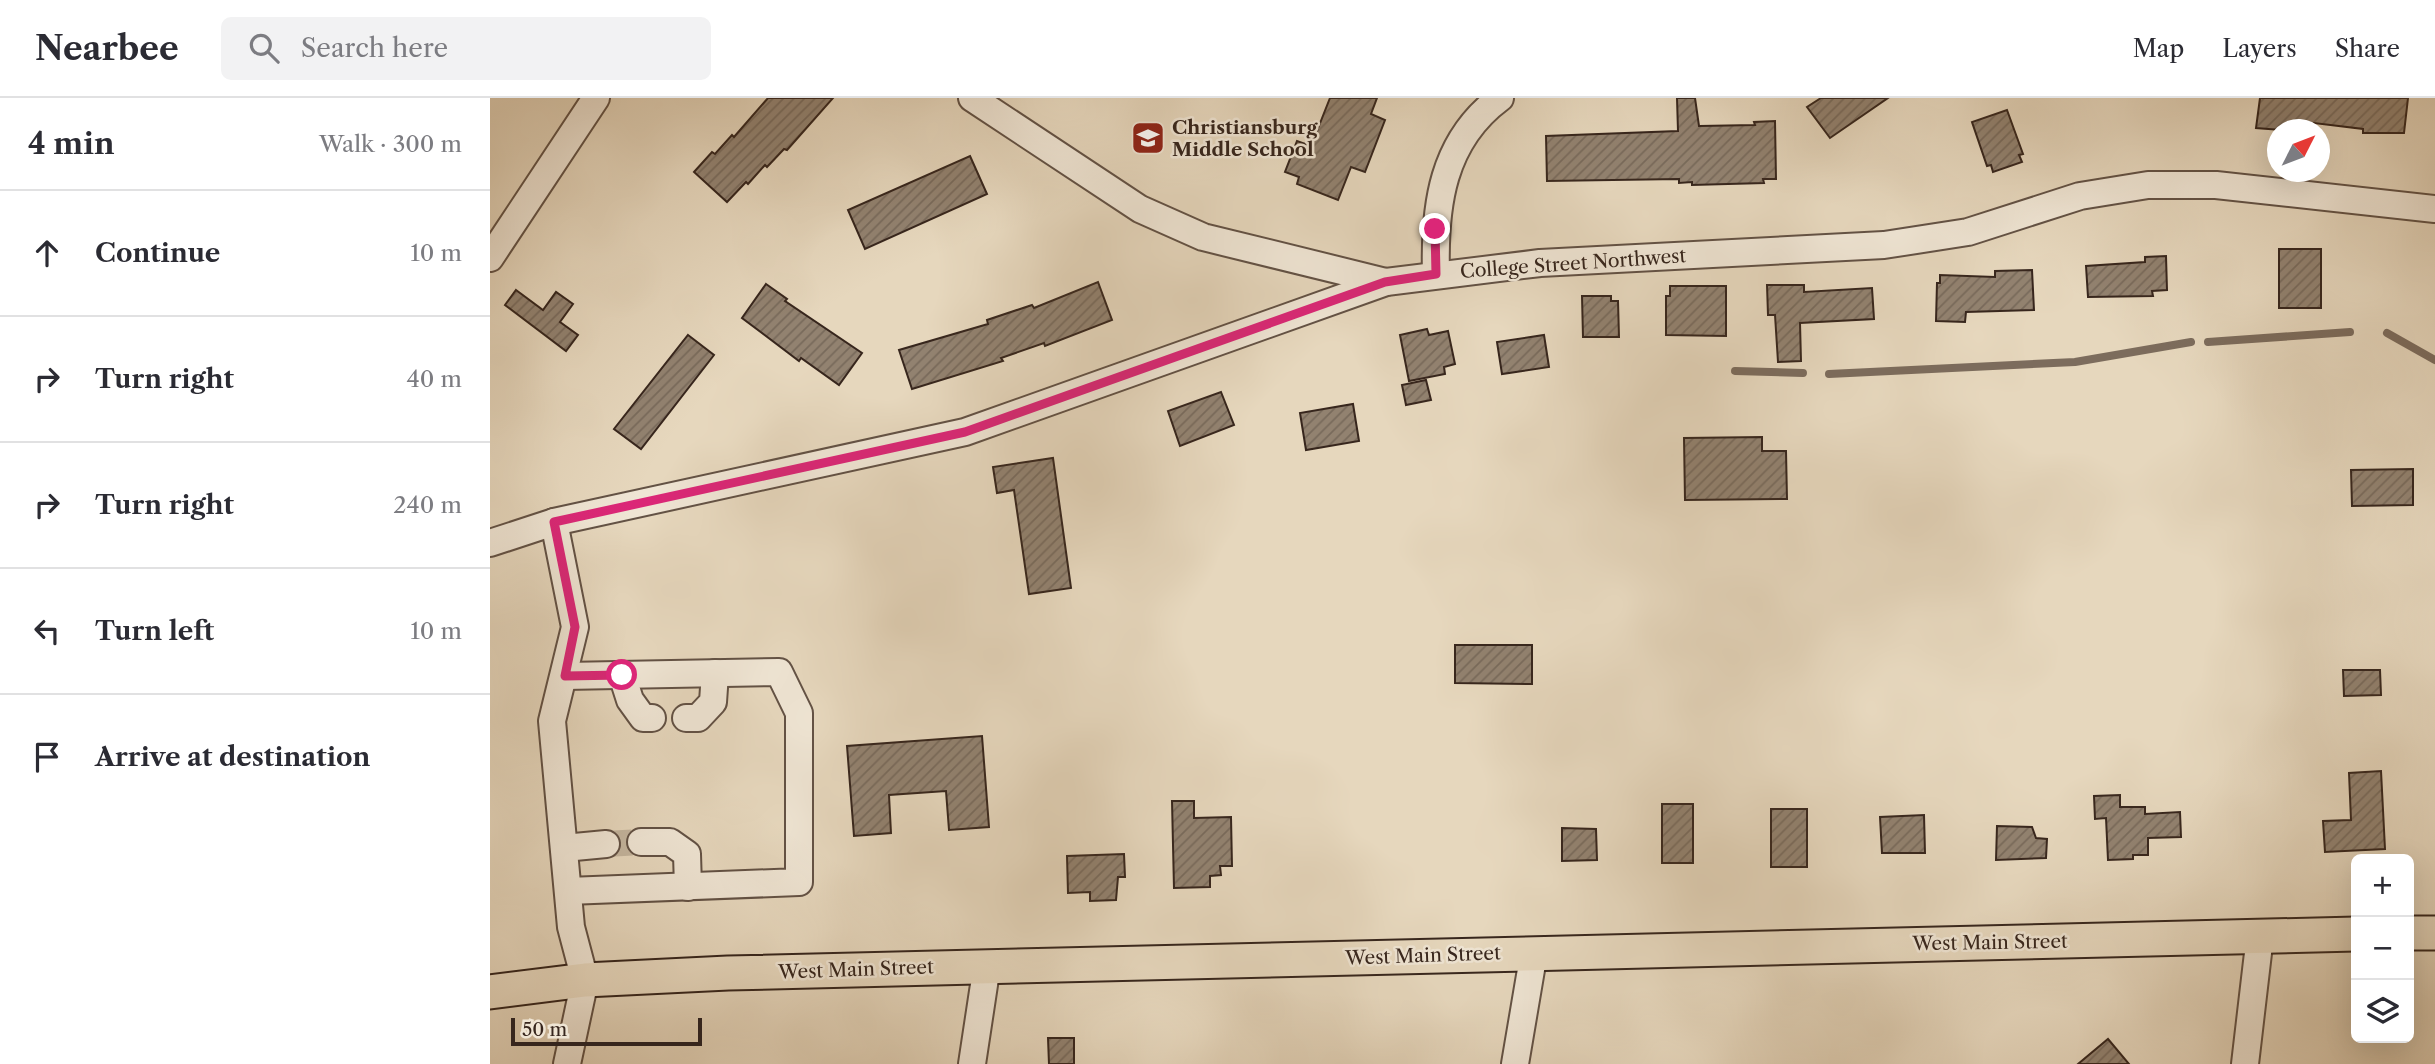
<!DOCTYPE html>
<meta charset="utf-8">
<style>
:root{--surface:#fff;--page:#f2f2f3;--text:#2b2b33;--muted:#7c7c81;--line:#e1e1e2}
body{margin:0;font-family:"Libre Caslon Text",serif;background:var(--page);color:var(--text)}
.controls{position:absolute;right:21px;bottom:21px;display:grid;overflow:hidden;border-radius:10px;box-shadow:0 7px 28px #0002}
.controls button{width:63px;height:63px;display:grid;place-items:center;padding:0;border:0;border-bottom:2px solid var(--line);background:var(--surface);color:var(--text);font:35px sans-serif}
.compass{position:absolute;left:1777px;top:21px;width:63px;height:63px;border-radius:50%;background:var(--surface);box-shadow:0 7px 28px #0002;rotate:48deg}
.scale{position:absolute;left:21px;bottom:18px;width:191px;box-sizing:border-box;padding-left:7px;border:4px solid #37261d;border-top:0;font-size:19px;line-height:24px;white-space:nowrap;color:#37261d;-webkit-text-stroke:5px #efe5d4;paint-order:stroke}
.stop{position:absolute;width:21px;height:21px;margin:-16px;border:5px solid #db2777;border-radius:50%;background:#fff}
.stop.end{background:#db2777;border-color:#fff;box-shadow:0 2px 7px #0008}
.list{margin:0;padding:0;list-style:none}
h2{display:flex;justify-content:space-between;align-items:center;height:91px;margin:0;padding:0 28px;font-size:30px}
h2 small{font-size:23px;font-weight:400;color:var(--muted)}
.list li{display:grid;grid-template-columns:46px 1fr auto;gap:21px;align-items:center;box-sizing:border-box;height:126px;padding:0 28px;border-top:2px solid var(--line)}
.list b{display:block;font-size:26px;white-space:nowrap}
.list em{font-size:23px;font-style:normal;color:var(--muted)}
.icon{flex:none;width:38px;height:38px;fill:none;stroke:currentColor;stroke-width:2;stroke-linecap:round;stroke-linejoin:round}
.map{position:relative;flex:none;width:1945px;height:966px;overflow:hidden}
header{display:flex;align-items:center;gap:42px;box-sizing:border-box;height:98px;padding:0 35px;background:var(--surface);border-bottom:2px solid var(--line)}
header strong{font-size:33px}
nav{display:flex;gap:38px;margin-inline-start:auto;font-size:24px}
.search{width:490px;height:63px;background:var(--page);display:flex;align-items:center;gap:18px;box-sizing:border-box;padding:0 24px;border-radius:10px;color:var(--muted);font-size:26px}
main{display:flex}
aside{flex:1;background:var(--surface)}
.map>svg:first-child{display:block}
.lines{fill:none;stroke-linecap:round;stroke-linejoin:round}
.stream{stroke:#7c6c5d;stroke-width:8}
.building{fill:url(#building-hatch);stroke:#37261d;stroke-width:2}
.minor-tunnel{stroke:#c3b49d;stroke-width:26;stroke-dasharray:26 13;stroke-linecap:butt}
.minor-casing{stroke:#635245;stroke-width:30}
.major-casing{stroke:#37261d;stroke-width:37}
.minor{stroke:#efe5d4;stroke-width:26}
.major{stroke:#e6d7bd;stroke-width:33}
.route{stroke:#db2777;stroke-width:9}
.labels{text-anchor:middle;stroke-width:5;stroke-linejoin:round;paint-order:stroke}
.poi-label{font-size:19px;font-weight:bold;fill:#37261d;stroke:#efe5d4;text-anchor:start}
.street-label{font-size:19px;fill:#37261d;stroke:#efe5d4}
</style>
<header>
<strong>Nearbee</strong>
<div class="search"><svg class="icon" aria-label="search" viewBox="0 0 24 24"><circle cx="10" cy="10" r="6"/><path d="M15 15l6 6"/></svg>Search here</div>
<nav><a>Map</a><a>Layers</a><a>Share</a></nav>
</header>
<main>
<aside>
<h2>4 min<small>Walk · 300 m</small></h2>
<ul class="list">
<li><svg class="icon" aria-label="ahead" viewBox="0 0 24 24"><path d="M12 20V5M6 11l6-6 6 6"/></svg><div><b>Continue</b></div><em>10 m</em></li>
<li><svg class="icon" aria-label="right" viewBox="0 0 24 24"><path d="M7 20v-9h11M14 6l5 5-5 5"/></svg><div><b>Turn right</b></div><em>40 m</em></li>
<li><svg class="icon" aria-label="right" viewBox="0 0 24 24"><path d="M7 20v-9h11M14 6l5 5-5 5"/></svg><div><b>Turn right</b></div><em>240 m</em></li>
<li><svg class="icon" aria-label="left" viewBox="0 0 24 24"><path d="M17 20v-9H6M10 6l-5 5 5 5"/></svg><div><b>Turn left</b></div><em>10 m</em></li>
<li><svg class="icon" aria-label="arrive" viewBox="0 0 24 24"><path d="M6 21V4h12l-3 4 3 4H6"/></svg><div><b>Arrive at destination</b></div></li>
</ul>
</aside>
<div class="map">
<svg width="1945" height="966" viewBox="0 0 1945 966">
<defs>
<pattern id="building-hatch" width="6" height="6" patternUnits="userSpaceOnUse" patternTransform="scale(1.75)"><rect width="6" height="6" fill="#928270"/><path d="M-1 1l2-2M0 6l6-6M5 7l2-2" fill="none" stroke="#786a5b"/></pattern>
</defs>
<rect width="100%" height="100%" fill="#e6d7bd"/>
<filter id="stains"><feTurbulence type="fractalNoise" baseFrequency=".00286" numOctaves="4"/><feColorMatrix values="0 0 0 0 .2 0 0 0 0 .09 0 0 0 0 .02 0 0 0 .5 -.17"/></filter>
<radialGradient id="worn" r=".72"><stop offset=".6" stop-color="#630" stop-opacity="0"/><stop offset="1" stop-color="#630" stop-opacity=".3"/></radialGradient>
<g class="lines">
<g class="stream">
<polyline points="1897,235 1945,262"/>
<polyline points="1718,244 1860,234"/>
<polyline points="1245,273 1313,275"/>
<polyline points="1339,276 1585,264 1701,244"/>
</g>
</g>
<g class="building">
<polygon points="278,0 343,0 297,52 294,51 277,69 275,67 258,86 256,84 237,104 204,74 222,54 225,56 242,37 244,39"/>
<polygon points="840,0 887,0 881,16 895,22 875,74 861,69 848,102 807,86 809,79 795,74 807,43 821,48"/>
<polygon points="1187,0 1205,0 1209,28 1265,27 1264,24 1285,23 1286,81 1273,81 1274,85 1202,87 1202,84 1189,85 1189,81 1057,83 1056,38 1188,33"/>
<polygon points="1331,0 1398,0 1340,40 1317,9"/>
<polygon points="1770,0 1918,0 1914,35 1873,35 1873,31 1816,24 1815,30 1792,28 1791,32 1766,30"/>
<polygon points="1517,12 1533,56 1529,57 1532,64 1503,74 1501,67 1497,68 1482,24"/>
<polygon points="480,58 497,96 375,151 358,112"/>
<rect x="1789" y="151" width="42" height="59"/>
<polygon points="1676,158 1677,192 1662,193 1663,198 1598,199 1596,168 1655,164 1655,159"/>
<polygon points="1542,172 1544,212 1476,214 1475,224 1446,223 1447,185 1450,185 1450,177 1505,179 1505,173"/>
<polygon points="608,184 622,222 555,248 554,245 511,260 513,263 422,291 409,252 498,226 497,222 542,207 544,210"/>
<polygon points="276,186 297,201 295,203 372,255 349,287 311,260 309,263 252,220"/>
<polygon points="1277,187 1314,187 1314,194 1382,190 1384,221 1310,225 1311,263 1288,264 1285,217 1278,217"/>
<polygon points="1180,188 1236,188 1236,238 1176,237 1176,198 1180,198"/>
<polygon points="26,192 53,212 66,194 83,206 70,224 88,237 76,253 15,207"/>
<polygon points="1092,198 1121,198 1121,203 1128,203 1129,239 1093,239"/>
<polygon points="937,231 939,237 958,233 965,266 954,269 955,276 919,283 910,237"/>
<polygon points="198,237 224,257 151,351 124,331"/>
<polygon points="1054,237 1059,269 1012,276 1007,244"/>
<polygon points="936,282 941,302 916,307 912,287"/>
<polygon points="731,294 744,327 690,348 678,313"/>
<polygon points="863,306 869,343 816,352 810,315"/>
<polygon points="1272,339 1272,353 1296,353 1297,401 1195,402 1194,340"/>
<polygon points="563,360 581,490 539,496 524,392 507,395 503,369"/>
<polygon points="1923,371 1923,407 1862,408 1861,372"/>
<polygon points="965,547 1042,547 1042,586 965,585"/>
<polygon points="1853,572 1890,572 1891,597 1854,598"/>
<polygon points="492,638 499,729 459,732 456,693 399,697 401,735 364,738 357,648"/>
<polygon points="1891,673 1895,751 1835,754 1833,723 1861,722 1859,675"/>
<polygon points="1630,697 1630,709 1655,709 1655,716 1690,714 1691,739 1658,740 1658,757 1643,757 1643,761 1618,762 1616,720 1605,721 1604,698"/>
<polygon points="682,703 704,703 704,720 741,719 742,768 730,768 731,777 720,778 720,789 684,790"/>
<rect x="1172" y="706" width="31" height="59"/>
<rect x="1281" y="711" width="36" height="58"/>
<polygon points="1434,717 1435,755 1392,755 1390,719"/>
<polygon points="1507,728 1542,729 1546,740 1557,741 1556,760 1506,762"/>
<polygon points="1072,730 1106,731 1107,762 1072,763"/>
<polygon points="634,756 635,779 628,779 626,802 600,803 600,794 578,795 577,758"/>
<polygon points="558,940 584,940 584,966 559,966"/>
<polygon points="1618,941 1639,966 1588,966"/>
</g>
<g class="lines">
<polyline class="minor-tunnel" points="116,746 151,744"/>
<defs>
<g id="minor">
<polyline points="482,0 650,111 713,139 896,184"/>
<polyline points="0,160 106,0"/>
<path d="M946,176c-2,-68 6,-133 64,-176"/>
<polyline points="64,424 85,529 62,623 81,829 95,882 77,966"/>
<polyline points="0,445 64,424 475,334 896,184 1050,165 1394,147 1478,134 1590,98 1658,87 1726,87 1945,111"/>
<polyline points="132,577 140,602 153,620 162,620"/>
<polyline points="75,578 289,574 309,615 309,784 78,793"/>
<polyline points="196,620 208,620 223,604 225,575"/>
<polyline points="151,744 180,744 197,756 198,789"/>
<polyline points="74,750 116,746"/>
<polyline points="482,966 497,867"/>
<polyline points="1025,966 1044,854"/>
<polyline points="1755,966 1770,838"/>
</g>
<g id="major">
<polyline points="1919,835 1945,835"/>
<polyline points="0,894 95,882 238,875 1866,836"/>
</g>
</defs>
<use href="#minor" class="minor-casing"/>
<use href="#major" class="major-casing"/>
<use href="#minor" class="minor"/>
<use href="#major" class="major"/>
</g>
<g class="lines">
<polyline class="route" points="132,577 75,578 85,529 64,424 475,334 895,184 946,176 945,131"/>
</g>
<defs>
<symbol id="school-square" viewBox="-11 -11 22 22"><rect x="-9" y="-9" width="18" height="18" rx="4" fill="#8f2418" stroke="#efe5d4"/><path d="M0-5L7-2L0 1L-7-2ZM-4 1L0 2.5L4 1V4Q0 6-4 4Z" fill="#fff"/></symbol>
</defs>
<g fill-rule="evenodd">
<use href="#school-square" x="639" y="21" width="38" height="38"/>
</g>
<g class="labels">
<g class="poi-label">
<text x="682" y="36">Christiansburg<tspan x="682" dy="22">Middle School</tspan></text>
</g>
<g class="street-label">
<text transform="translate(1083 165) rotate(-4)" y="7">College Street Northwest</text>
<text transform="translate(1500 844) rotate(-1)" y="7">West Main Street</text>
<text transform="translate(933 857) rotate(-2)" y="7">West Main Street</text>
<text transform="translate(366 871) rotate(-2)" y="7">West Main Street</text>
</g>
</g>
<rect width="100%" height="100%" filter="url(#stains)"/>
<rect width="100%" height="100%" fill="url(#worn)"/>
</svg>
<div class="controls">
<button>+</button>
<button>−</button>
<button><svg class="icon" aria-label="layers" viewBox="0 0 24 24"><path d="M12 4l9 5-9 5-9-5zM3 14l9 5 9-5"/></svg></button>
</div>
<svg class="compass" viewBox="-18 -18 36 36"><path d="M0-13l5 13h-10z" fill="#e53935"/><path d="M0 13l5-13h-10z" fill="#7c7c81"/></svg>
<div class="scale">50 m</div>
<div class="stop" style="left:132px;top:577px"></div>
<div class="stop end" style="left:945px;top:131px"></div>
</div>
</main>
